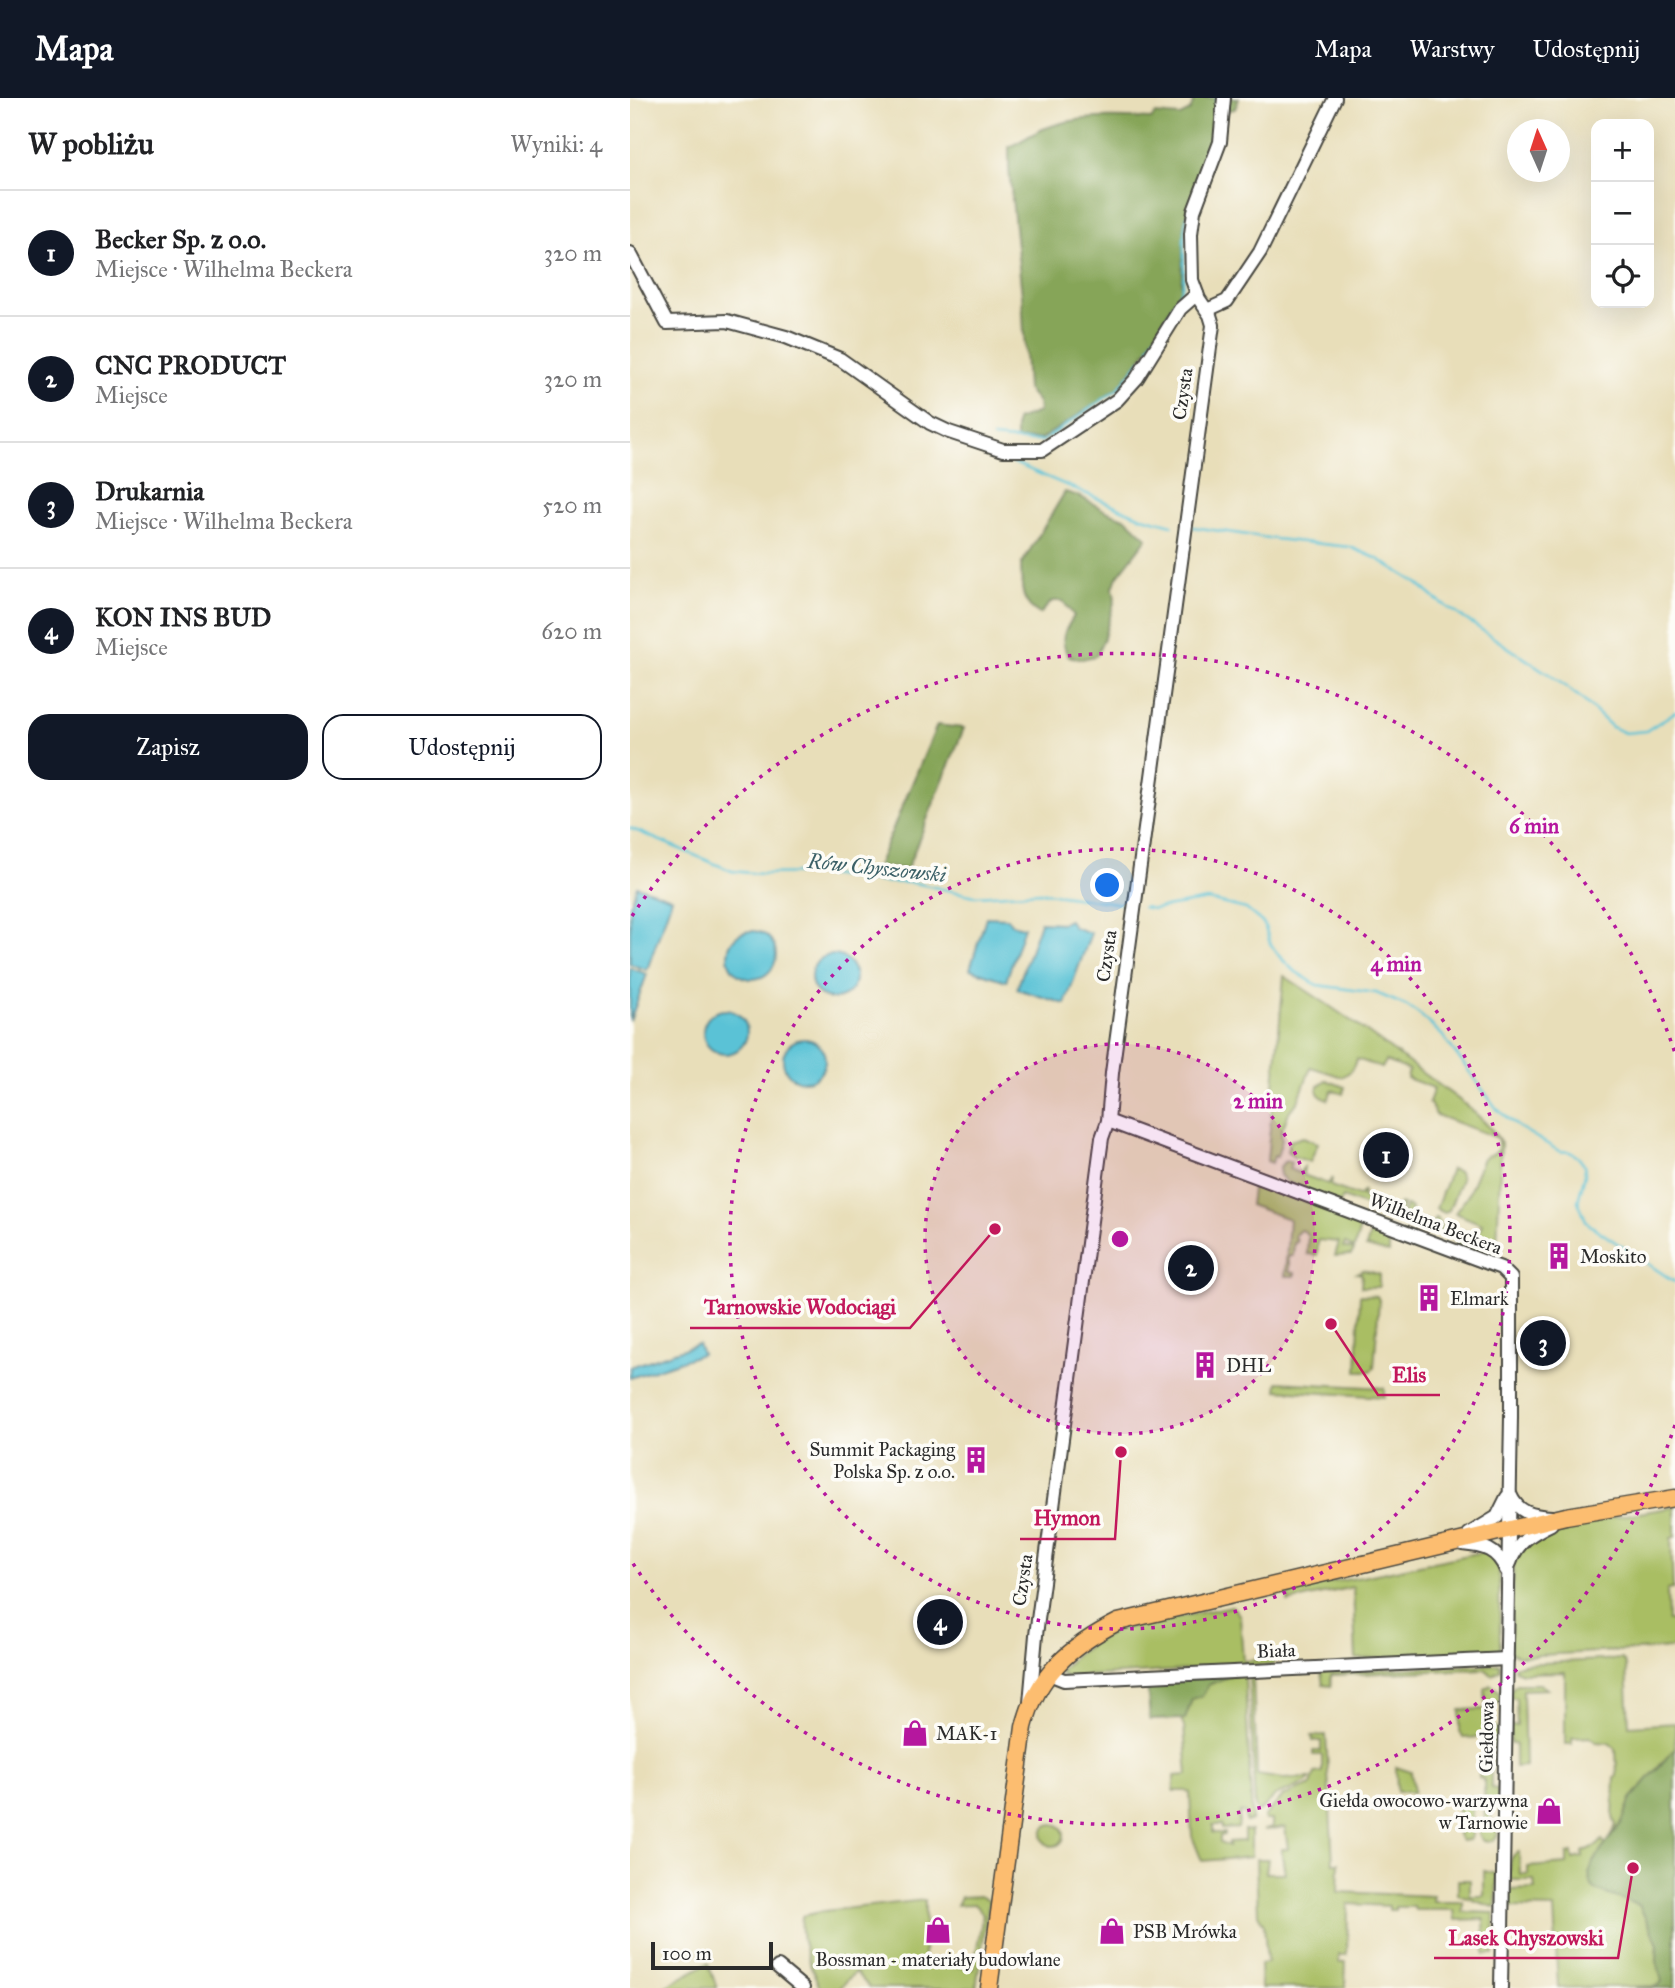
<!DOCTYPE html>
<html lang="pl">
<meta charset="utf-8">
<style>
:root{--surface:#fff;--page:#f6f6f6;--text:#202124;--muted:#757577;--line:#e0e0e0;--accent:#111827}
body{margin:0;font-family:"IM FELL Great Primer",serif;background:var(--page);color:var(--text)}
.controls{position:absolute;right:21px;top:21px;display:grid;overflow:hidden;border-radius:14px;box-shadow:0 7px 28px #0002}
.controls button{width:63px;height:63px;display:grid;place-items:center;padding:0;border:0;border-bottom:2px solid var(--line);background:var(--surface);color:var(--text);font:35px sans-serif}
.compass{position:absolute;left:877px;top:21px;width:63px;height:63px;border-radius:50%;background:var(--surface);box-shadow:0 7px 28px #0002;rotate:357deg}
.scale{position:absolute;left:21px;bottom:18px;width:122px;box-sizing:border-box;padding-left:7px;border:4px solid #2b2b2b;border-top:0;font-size:19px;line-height:24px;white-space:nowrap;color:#2b2b2b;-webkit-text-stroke:5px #fdfcf7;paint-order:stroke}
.you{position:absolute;left:478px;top:788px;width:24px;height:24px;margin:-18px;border:5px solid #fff;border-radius:50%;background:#1a73e8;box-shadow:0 0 0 10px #1a73e833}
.badge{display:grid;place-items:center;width:46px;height:46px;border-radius:50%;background:var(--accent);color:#fff;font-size:23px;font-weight:700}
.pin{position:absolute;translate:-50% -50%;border:4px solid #fff;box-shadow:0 2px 7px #0006}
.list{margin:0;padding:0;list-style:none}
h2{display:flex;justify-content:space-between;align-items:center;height:91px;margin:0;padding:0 28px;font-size:30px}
h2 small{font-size:23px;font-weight:400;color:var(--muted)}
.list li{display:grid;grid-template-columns:46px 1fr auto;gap:21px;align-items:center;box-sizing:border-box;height:126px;padding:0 28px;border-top:2px solid var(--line)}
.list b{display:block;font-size:26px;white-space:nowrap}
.list p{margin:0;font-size:23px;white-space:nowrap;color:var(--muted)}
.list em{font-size:23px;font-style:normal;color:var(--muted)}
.actions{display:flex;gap:14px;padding:21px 28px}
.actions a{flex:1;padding:16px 0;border:2px solid var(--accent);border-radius:21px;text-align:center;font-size:24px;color:var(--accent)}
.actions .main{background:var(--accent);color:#fff}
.icon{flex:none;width:38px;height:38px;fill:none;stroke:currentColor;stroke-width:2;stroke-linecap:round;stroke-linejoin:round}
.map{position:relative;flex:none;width:1045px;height:1890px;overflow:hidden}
header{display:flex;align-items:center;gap:42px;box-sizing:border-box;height:98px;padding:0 35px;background:var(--accent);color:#fff}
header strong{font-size:33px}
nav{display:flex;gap:38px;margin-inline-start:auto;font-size:24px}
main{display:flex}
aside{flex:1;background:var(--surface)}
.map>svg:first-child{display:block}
.green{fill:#a9be63;stroke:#6a7447;stroke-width:2}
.forest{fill:#86a559;stroke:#586842;stroke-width:2}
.water{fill:#5ac2d6;stroke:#427680;stroke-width:2}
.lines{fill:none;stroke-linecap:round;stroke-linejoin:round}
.stream{stroke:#5ac2d6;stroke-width:2.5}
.minor-casing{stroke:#474640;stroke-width:16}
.major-casing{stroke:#474640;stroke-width:19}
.minor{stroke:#fff;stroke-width:12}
.major{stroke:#fcbd6f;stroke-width:16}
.ring{fill:none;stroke:#b5179e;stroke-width:3.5;stroke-dasharray:3.5 7}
.labels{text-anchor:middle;stroke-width:7;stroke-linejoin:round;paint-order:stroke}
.street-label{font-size:19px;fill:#2b2b2b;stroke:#fdfcf7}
.poi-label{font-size:19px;fill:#2b2b2b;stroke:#fdfcf7;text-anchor:start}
.water-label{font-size:21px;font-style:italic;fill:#3b6067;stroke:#fdfcf7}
.centre{fill:#b5179e;stroke:#fdfcf7;stroke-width:3.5}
.ring-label{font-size:21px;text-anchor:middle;font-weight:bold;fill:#b5179e;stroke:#fdfcf7;stroke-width:7;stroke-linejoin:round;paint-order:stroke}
.leader{fill:none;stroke:#c2185b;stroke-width:2.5}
.callout-dot{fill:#c2185b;stroke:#fdfcf7;stroke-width:2.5}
.callout-label{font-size:21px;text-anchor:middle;font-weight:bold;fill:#c2185b;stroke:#fdfcf7;stroke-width:7;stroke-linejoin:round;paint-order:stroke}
</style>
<header>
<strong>Mapa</strong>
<nav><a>Mapa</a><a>Warstwy</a><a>Udostępnij</a></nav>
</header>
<main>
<aside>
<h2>W pobliżu<small>Wyniki: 4</small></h2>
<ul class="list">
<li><span class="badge">1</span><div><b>Becker Sp. z o.o.</b><p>Miejsce · Wilhelma Beckera</p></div><em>320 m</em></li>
<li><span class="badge">2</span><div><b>CNC PRODUCT</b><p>Miejsce</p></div><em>320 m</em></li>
<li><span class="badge">3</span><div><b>Drukarnia</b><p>Miejsce · Wilhelma Beckera</p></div><em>520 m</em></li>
<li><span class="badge">4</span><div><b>KON INS BUD</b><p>Miejsce</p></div><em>620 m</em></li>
</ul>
<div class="actions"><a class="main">Zapisz</a><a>Udostępnij</a></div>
</aside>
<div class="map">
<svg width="1045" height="1890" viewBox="0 0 1045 1890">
<rect width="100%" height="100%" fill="#fdfcf7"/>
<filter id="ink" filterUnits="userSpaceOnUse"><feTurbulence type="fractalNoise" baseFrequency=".0143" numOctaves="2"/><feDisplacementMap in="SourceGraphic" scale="14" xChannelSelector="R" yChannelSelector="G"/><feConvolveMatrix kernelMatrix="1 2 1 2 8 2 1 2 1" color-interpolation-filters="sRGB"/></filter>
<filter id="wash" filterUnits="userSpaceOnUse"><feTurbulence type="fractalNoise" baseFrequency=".00686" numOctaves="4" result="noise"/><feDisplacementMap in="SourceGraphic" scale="28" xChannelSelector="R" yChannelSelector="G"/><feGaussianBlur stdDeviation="1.57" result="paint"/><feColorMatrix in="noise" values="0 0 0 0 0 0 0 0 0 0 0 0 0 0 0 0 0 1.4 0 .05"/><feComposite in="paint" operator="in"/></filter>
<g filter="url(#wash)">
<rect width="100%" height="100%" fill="#e8deb9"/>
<g class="green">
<path d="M654,878c49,31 95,64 141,99 25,18 55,38 73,63l-62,-23 -7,-13 5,-14 -27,-10 2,-8 -23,-9 -4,7 -25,-9 -6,12 -9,6 -31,-10 -13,35 -8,8 -9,22 1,8 -5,17 -3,-1 -2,7 -5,-2z"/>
<path d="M696,982l19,7 -2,7 -11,-4 -4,10c-7,-3 -12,-5 -10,-14z"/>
<polygon points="673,1039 688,1045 680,1064 662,1058 657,1053 660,1043"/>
<path d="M868,1041l3,4 -4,104 6,1 -13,10c-16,-6 -44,-10 -38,-31l4,2 2,4 -4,6 7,3 2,-5 -4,-7 19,5 4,-11 -27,-11 13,-18 15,-37 15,-7z"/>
<polygon points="658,1063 661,1065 659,1071 669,1075 674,1069 673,1077 698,1086 702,1080 701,1088 729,1098 734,1092 732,1099 766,1113 770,1106 773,1107 768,1121 713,1099 710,1105 656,1084 650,1077 649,1070 654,1064"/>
<polygon points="821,1071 829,1074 831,1081 819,1112 815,1115 806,1111"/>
<polygon points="629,1086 726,1121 730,1130 724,1151 715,1145 713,1149 724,1152 721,1157 705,1158 709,1144 688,1142 687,1157 677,1156 678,1138 674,1133 670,1132 665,1137 667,1144 664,1145 663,1158 659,1158 659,1174 665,1175 665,1178 655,1178 659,1121 620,1107 622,1091"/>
<polygon points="776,1108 781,1110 779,1117 802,1126 805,1120 808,1121 812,1130 807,1135 771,1122"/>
<polygon points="749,1130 767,1135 775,1147 759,1142 759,1155 736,1149 741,1133"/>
<polygon points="733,1172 749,1176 749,1189 731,1189 732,1176 727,1175"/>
<polygon points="730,1197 747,1198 749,1202 744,1270 741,1273 727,1273"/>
<polygon points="648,1284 754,1290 754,1299 647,1292"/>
<polygon points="1045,1409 1045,1439 1041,1440 1043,1491 1037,1492 1038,1523 1045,1523 1045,1550 889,1558 880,1554 884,1465 896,1446 912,1437 984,1419"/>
<polygon points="856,1453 869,1465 870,1551 867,1556 726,1561 723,1489 658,1504 659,1492 732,1479"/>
<polygon points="602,1508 610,1518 613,1563 644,1561 644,1567 437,1579 429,1575 446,1557 468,1541 491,1531"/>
<polygon points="992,1561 996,1567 999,1628 1045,1625 1045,1650 1001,1701 992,1724 979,1741 986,1727 983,1719 985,1680 987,1678 986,1651 979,1645 966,1644 960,1639 942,1640 942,1646 935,1646 935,1574 893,1575 885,1572 884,1569 892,1566"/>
<polygon points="870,1566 870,1572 862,1577 855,1571 701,1577 701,1588 693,1587 691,1574"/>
<polygon points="601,1577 614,1577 615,1581 622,1722 616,1724 615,1715 610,1714 608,1730 592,1731 592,1727 583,1727 583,1735 595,1735 595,1737 590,1738 590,1744 599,1748 599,1744 614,1743 614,1732 621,1733 621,1759 572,1763 562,1738 560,1695 556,1693 544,1693 544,1678 558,1677 554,1629 551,1621 555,1621 562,1601 571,1598 578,1587"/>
<polygon points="619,1577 623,1577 627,1677 653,1681 680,1680 676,1685 645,1698 629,1714 625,1709"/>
<polygon points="887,1586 910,1586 917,1591 893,1592 895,1668 885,1669 885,1646 880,1646 880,1628 887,1628 886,1600 881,1600 880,1592"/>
<polygon points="861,1587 869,1593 869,1604 862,1604 862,1629 869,1630 868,1647 863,1647 863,1652 856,1652 855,1639 833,1640 830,1633 830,1612 856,1611 855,1591"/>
<polygon points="696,1637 703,1765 709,1765 708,1794 803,1798 803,1804 833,1804 833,1814 865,1815 864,1856 855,1856 854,1821 825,1822 824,1812 785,1812 784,1809 765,1809 765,1812 759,1812 759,1808 718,1806 717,1857 709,1857 709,1864 716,1864 715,1890 631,1890 630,1866 637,1865 634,1827 628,1816 626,1761 638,1761 636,1775 655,1775 651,1751 658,1751 655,1729 633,1732 642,1729 642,1722 635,1722 634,1719 653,1698 681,1687 685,1675 692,1674 692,1657 683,1657 683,1653 691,1653 691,1643 683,1643 682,1638"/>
<polygon points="766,1669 781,1674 784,1694 767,1694"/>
<polygon points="852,1670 861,1670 861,1690 868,1691 868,1708 861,1709 861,1725 868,1724 867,1738 862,1743 852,1742 849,1736 849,1727 855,1724 854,1681 849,1680 849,1675"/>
<polygon points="842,1701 842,1738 839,1742 832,1743 828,1738 828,1702"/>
<circle cx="423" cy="1737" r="11"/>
<path d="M972,1742l4,4 -13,18 5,29 41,13 19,40 -1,17 6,16 -1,5 -3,4 -101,2 -4,-80 -44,-1v-17l25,-1 -1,-9h-24c0,-10 -3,-24 9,-28l1,22h8v-7l39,-3v-10l5,-1 1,6 10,-2v-5l15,-7z"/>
<polygon points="854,1773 867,1776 866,1807 864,1809 828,1797 828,1782 840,1782 840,1798 854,1798"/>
<path d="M331,1799l19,-1 9,5 -13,87h-106l-15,-16 -15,16h-20c-10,-24 -21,-45 -18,-72l22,-5 101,-11 -1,60 49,9 10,-55 -9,-10 -17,1z"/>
<polygon points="78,1865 87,1890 33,1890"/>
</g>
<g class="forest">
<path d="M565,0h44l-4,11 -20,4 -5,37 -25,72 -4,67 -37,66 -26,33 -19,14 -58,37 -25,1v-20l23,-8 -1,-10 -11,-13 -5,-93 -13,-127v-22c12,-6 23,-13 34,-18 35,-14 72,-12 108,-10l4,-5 25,2 10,-5z"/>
<path d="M435,394l14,4 27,15 21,8 20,19 -30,39 -4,11 2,11 -12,42 -7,15 -14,3 -14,-3c-9,-18 -4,-24 6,-40l-11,-15h-11l-12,13c-21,-11 -18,-28 -19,-49z"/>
<polygon points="307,627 334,630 277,771 247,768"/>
<polygon points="601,1577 578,1587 573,1597 562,1601 555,1621 520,1622 517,1584"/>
<polygon points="1045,1650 1045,1890 1005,1890 1024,1890 1032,1884 1027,1863 1028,1846 1009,1807 967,1793 962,1788 959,1776 963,1764 992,1724 1001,1701"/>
</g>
<g class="water">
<polygon points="7,788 42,800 17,872 0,866 0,808"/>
<polygon points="356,819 377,820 381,826 394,829 376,883 340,871"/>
<polygon points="439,822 443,829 461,835 435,906 387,891 410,824 432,825"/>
<circle cx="122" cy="857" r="24"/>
<circle cx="203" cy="879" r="22"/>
<polygon points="0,870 17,876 0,923"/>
<circle cx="95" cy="934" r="22"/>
<circle cx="174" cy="962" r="21"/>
<polygon points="68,1246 72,1256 0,1280 0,1269"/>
</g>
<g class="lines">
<g class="stream">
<polyline points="579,56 584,42 587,0"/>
<path d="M532,229c7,-14 18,-29 21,-44 3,-22 -2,-45 4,-66"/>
<polyline points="519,250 526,238"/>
<polyline points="363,340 393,343 413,343 488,291 511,262"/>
<polyline points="358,354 509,418 542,427"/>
<polyline points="563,429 645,441 720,449 746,460 787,485 808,503 920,577 952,601 982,629 995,635 1016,633 1045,614"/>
<polyline points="0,730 102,773 131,776 183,775 252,784 285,785 345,798 411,794 499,807"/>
<polyline points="513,809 523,811 578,802 616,811 634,826 640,845 649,858 663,872 687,887 746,895 777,908 790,917 812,937 867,1011 887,1028 909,1041 929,1053 940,1054 948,1059 954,1067 955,1076 948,1103 957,1125 1045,1184"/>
</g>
</g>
</g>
<g filter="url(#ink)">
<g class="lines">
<defs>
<g id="minor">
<polyline points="0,155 37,225 97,223 156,239 210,261 300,325 319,334 373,352 412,352 487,302 507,280 550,211 567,196"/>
<polyline points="577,212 597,203 630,154 705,0"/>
<polyline points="478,1023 871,1170 881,1180 881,1319 871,1890"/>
<path d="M880,1396c8,19 22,22 42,23"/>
<polyline points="839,1436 867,1419 877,1399"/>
<path d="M832,1446c22,2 35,5 44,26"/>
<path d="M880,1465c7,-21 22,-30 41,-39"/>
<polyline points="419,1576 434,1582 877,1561"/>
<polyline points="400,1605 406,1537 472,1040 478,1023 482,975 583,227 580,217 569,201 562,182 561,136 564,113 590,44 594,0"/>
<polyline points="148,1869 173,1890"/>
</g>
<path id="major" d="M359,1890l35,-261c13,-53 47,-81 94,-105l448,-106 109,-18"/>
</defs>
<use href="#minor" class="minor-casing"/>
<use href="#major" class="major-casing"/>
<use href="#minor" class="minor"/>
<use href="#major" class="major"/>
</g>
</g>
<circle cx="490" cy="1141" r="195" fill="#b5179e" fill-opacity=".12"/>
<g class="ring">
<circle cx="490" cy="1141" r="195"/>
<circle cx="490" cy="1141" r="390"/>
<path d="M1045 1327A585 585 0 0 1 2 1464M2 818A585 585 0 0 1 1045 955"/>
</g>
<defs>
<symbol id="building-bare" viewBox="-9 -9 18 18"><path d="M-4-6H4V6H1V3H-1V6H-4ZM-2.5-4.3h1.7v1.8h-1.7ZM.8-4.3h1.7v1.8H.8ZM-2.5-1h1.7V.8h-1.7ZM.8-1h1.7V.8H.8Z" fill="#b5179e" stroke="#fdfcf7" stroke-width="2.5" paint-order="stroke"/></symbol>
<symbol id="shop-bare" viewBox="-9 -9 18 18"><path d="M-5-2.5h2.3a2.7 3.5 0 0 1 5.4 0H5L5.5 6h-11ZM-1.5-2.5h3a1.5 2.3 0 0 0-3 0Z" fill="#b5179e" stroke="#fdfcf7" stroke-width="2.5" paint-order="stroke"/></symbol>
</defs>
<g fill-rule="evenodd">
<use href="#building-bare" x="910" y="1139" width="38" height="38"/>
<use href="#building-bare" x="780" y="1181" width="38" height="38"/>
<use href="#building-bare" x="556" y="1248" width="38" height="38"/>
<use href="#building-bare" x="327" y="1343" width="38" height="38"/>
<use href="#shop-bare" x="266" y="1616" width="38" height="38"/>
<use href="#shop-bare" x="900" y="1694" width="38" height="38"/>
<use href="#shop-bare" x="289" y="1813" width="38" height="38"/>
<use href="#shop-bare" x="463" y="1814" width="38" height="38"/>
</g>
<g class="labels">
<g class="street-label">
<text transform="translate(552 296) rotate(-82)" y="7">Czysta</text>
<text transform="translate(476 858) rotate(-82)" y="7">Czysta</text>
<text transform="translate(806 1125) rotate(21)" y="7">Wilhelma Beckera</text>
<text transform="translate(392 1482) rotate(-82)" y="7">Czysta</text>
<text transform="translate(646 1552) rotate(-2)" y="7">Biała</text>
<text transform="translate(856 1639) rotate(-89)" y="7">Giełdowa</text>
</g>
<g class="poi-label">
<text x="950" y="1165">Moskito</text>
<text x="820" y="1207">Elmark</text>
<text x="596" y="1274">DHL</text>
<text x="325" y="1358" text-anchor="end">Summit Packaging<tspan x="325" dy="22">Polska Sp. z o.o.</tspan></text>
<text x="306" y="1642">MAK-1</text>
<text x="898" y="1709" text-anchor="end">Giełda owocowo-warzywna<tspan x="898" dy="22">w Tarnowie</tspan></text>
<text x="503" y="1840">PSB Mrówka</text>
<text x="308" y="1868" text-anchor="middle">Bossman - materiały budowlane</text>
</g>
<g class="water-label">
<text transform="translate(247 770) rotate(6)" y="7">Rów Chyszowski</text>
</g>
</g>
<circle cx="490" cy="1141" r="10" class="centre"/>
<g class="ring-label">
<text x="904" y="735">6 min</text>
<text x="766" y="873">4 min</text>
<text x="628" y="1010">2 min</text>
</g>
<path class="leader" d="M365 1131L280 1230H60M701 1226L748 1297H810M491 1354L485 1441H390M1003 1770L988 1860H804"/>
<g class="callout-dot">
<circle cx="365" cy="1131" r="7"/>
<circle cx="701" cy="1226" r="7"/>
<circle cx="491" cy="1354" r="7"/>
<circle cx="1003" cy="1770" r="7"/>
</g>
<g class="callout-label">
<text x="170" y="1216">Tarnowskie Wodociągi</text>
<text x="779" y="1284">Elis</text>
<text x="437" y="1427">Hymon</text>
<text x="896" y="1847">Lasek Chyszowski</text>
</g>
</svg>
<div class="controls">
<button>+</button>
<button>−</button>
<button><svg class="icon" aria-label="locate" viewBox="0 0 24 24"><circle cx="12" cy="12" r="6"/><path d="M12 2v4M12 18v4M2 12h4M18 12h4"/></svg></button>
</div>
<svg class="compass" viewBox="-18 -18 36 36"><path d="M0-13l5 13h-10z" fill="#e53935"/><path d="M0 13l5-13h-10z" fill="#757577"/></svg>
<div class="scale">100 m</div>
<div class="you"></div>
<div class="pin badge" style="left:756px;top:1057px">1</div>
<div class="pin badge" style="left:561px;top:1170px">2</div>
<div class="pin badge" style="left:913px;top:1245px">3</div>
<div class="pin badge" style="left:310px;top:1524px">4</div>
</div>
</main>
